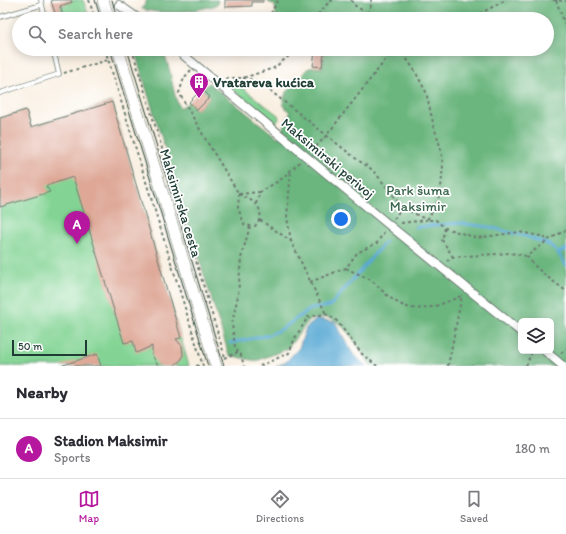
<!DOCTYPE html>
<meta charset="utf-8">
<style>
:root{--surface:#fff;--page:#f7f7f7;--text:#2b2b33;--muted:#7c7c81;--line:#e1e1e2;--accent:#b5179e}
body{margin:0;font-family:Itim,sans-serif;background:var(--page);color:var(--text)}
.controls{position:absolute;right:12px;bottom:12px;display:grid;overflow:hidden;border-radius:6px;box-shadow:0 2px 10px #0003}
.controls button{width:36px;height:36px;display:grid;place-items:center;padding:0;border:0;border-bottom:1px solid var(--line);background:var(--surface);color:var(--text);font:20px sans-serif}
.scale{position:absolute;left:12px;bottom:10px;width:75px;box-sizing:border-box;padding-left:4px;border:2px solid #1f3d34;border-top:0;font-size:11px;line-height:14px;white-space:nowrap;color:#1f3d34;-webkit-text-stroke:3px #fff;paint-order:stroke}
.you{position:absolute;left:341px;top:219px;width:14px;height:14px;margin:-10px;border:3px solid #fff;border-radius:50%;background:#1a73e8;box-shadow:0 0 0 6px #1a73e833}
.badge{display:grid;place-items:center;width:26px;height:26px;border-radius:50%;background:var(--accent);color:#fff;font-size:13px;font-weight:700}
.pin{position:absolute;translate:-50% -33px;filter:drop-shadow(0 1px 2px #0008)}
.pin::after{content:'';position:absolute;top:21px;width:14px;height:12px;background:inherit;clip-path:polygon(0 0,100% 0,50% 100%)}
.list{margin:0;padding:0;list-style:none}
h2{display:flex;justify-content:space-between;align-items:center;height:52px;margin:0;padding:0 16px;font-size:17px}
h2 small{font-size:13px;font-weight:400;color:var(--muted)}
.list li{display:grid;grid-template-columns:26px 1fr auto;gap:12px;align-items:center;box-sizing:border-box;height:60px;padding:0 16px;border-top:1px solid var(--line)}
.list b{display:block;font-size:15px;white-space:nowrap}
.list p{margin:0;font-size:13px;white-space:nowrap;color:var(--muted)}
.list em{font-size:13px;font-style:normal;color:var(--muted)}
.icon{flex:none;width:22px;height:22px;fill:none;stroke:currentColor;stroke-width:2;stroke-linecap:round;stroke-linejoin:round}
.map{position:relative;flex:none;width:566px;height:366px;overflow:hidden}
.search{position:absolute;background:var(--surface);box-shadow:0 2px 10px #0003;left:12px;right:12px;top:12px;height:44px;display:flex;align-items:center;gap:10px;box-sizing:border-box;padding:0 14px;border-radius:22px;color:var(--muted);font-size:15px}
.sheet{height:112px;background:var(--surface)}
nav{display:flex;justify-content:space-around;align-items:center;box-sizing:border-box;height:56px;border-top:1px solid var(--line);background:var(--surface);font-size:11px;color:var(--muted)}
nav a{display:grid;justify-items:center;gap:2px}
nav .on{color:var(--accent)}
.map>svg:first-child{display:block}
.green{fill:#83d494;stroke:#518864}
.forest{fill:#6ab67e;stroke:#447a59;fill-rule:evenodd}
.water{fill:#59a9d4;stroke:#3c7384}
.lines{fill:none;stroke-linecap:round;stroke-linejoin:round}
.stream{stroke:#59a9d4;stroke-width:3}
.building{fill:#dea796}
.lane-casing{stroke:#6b7b71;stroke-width:5.5}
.street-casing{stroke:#6b7b71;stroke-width:10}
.secondary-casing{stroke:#6b7b71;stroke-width:12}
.path{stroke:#6b7b71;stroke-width:2;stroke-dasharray:3 3;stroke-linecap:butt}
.lane{stroke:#fff;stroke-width:4}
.street{stroke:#fff;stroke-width:8}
.secondary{stroke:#fff;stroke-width:11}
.tram{stroke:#1f3d34;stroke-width:1}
.labels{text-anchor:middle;stroke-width:3.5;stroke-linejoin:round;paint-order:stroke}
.poi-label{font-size:14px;font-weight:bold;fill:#1f3d34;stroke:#fff;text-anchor:start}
.street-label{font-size:14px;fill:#1f3d34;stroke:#fff}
.park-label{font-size:14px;fill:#38634c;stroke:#fff}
</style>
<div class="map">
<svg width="566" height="366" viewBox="0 0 566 366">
<rect width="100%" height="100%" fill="#fff"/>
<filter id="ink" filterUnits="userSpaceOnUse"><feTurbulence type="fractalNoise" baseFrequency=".025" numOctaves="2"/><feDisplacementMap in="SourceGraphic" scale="8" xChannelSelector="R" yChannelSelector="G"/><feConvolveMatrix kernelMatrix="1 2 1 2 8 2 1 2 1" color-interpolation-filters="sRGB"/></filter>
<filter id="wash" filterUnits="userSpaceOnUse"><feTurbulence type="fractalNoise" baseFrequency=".012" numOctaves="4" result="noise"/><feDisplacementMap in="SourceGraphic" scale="16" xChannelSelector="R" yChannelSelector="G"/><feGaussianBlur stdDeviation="0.9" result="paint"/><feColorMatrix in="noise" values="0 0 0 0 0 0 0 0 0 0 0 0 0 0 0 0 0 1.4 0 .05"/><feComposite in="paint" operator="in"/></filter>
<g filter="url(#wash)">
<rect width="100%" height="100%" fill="#f9efe1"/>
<g class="green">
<polygon points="71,0 83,0 90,19 64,19 60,6 72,2"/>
<polygon points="235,84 237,84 278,115 279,118 277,122 273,123 232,89"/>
<polygon points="112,102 189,366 0,366 0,118 26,110 31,127"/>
</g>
<g class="forest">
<path d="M147,0h71l-1,5c-22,6 -52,11 -75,4z"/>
<path d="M268,0h298v366h-195c-10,-14 -25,-43 -42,-48 -5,-2 -13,1 -19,1l-23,30 -31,12 -27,-6 -95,-306h25c14,12 11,42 21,59l9,-6 8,8 13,-13 -8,-8 7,-6 69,55 12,-25 -7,-9 3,-12 13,-12 8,-11 6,-2 9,1 2,-15 -9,-2v-2h232v-30h-268l-3,-3 -1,-11 -7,-3zM521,321h30v30h-30z"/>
</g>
<polygon class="water" points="317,319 335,322 353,354 366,366 276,366 286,362 299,348 306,328"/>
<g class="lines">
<g class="stream">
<polyline points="416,227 458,223 489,227 528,237 550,245 558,253 566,265"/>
<polyline points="558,253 566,249"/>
<polyline points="230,343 269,335 282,329 297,318 311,309 330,306 385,242"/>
</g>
</g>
<g id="blocks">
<g class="building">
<polygon points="55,0 71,0 72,2 60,6 64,19 57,19 51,1"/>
<polygon points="225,0 263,0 263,2 252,2 252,6 225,7"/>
<polygon points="315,51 324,53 322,67 313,66"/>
<polygon points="202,89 210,97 197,110 189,102"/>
<polygon points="112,102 181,338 176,339 182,346 183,355 182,359 174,366 160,366 157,364 152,355 152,346 136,353 133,341 124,343 73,177 46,186 50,192 0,207 0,118 26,110 31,127"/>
<polygon points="97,354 101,366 60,366"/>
</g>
</g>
</g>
<g filter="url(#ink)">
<use href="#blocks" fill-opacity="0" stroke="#6b7b71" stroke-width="1"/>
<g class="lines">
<defs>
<g id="lane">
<polyline points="41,0 45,19"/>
<polyline points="0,17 41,5"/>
<polyline points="0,93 59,74 53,49"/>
</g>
<g id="street">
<polyline points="119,5 139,19"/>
<polyline points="176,49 389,225 521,332"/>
<polyline points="545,351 563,366"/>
</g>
<g id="secondary">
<polyline points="103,0 109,19"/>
<polyline points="118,49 216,366"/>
</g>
</defs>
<use href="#lane" class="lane-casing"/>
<use href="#street" class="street-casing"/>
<use href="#secondary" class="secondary-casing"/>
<g class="path">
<polyline points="89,0 95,19"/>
<polyline points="351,0 354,5 368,14"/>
<polyline points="553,0 566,1"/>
<polyline points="556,0 566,28"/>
<polyline points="211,19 223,14 255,19"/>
<polyline points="268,19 278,0"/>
<polyline points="314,19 329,2 333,0"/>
<polyline points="366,19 371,5 371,0"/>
<polyline points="469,19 506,0"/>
<polyline points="105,49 203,366"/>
<polyline points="132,49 225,357"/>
<polyline points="400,49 415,71 426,92 434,127 441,149 443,165 441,188 437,203 427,220 436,220 445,228 477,238 519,232 541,236 548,240"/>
<polyline points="191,70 184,78 179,93 206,140 239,194 260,192"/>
<polyline points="64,73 108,60"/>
<polyline points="226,78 243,78 274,68 295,51 296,49"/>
<polyline points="243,78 253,80 268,89 359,161 369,167 377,175 402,207 427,220"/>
<polyline points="312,151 326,136 394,49"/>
<path d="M239,194c14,6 30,16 16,32h-5l-6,-2 -6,-16z"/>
<polyline points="256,204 260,192 280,180 300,162"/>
<polyline points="394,219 402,207"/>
<polyline points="260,220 291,241 326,314"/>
<polyline points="401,223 426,220"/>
<polyline points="445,228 442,240 453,257"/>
<polyline points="291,241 287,217 291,170"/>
<path d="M527,256c10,15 25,24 39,35"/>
<polyline points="447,261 453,257 510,253 527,256 548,240 566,230"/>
<path d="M346,268c8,5 17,7 25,12 8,6 13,14 21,19 24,18 45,7 69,-3"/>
<polyline points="310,282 346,268 357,253 377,243 384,232"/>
<polyline points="238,352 235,347 232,324 238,295 241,258 250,226"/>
<polyline points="561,353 566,349"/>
<polyline points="224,358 238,352 241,355 244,366"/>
<polyline points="196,366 203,364"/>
<polyline points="260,366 289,353 295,338 308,317 326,314 336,320 362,354 377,366"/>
<polyline points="448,366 462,295"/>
<polyline points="526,366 532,351"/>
</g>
<use href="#lane" class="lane"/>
<use href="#street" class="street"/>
<use href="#secondary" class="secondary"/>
<g class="tram">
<polyline points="95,0 101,19"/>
<polyline points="112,0 117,19"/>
<polyline points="110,49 208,366"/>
<polyline points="127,49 224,366"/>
</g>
</g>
</g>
<defs>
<symbol id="building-pin" viewBox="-11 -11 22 30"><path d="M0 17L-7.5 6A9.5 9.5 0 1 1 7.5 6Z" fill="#b5179e" stroke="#fff"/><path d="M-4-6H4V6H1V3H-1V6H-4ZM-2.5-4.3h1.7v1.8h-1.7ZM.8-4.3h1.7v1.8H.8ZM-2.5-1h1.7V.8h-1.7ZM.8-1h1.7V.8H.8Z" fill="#fff"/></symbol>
</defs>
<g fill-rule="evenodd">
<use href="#building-pin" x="188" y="71" width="22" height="30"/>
</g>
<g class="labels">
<g class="poi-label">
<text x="213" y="87">Vratareva kućica</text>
</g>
<g class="street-label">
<text transform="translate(328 158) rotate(40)" y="5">Maksimirski perivoj</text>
<text transform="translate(181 203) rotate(73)" y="5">Maksimirska cesta</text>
</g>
<g class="park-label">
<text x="418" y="195">Park šuma<tspan x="418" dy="16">Maksimir</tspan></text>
</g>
</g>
</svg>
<div class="controls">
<button><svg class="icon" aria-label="layers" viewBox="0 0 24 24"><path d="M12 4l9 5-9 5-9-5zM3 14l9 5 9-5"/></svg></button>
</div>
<div class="scale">50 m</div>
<div class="you"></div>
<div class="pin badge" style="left:77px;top:244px">A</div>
<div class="search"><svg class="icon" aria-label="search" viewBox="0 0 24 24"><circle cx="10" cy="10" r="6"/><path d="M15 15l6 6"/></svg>Search here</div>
</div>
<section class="sheet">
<h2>Nearby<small></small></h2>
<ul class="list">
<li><span class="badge">A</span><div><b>Stadion Maksimir</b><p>Sports</p></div><em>180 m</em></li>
</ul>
</section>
<nav>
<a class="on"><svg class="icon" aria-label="map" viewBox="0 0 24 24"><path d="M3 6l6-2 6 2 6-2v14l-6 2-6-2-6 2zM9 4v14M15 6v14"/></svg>Map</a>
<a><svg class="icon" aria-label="directions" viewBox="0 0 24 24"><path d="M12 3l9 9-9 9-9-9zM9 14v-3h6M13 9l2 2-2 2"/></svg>Directions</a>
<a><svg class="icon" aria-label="saved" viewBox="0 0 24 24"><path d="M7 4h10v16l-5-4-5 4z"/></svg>Saved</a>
</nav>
